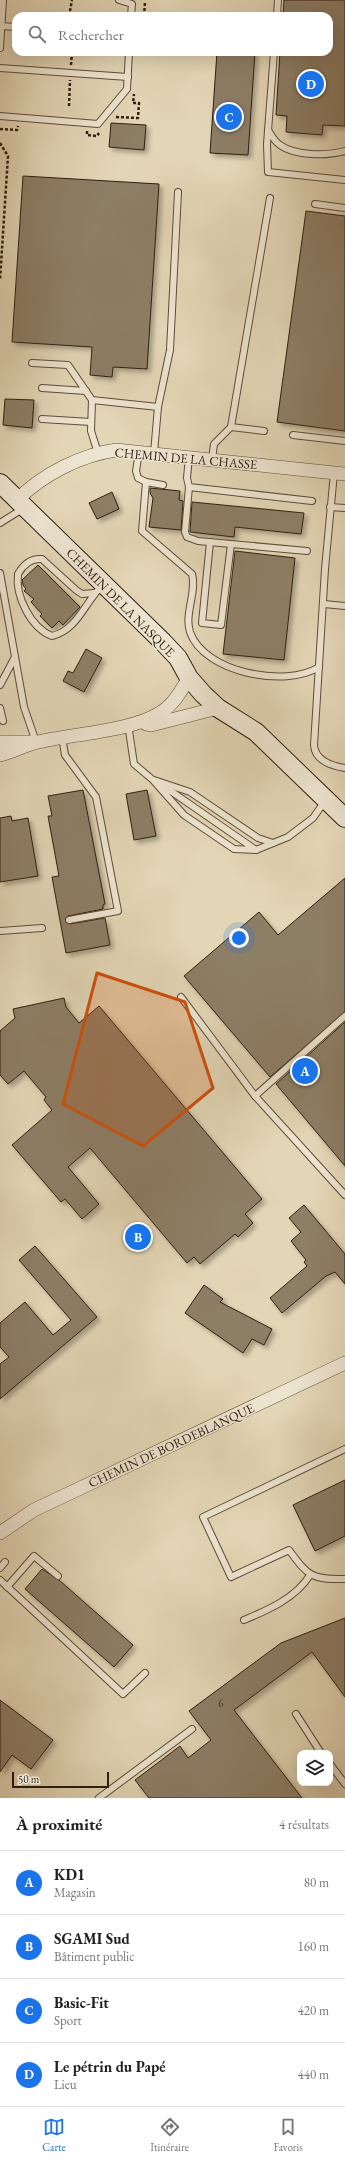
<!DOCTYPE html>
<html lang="fr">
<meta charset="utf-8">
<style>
:root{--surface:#fff;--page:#f6f6f6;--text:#202124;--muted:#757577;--line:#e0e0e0;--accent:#1a73e8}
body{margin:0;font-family:"EB Garamond",serif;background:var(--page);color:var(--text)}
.controls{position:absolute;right:12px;bottom:12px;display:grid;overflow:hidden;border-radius:8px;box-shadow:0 4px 16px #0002}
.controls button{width:36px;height:36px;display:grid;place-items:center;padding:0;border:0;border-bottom:1px solid var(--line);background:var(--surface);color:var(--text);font:20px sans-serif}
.scale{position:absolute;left:12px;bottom:10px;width:97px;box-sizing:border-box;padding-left:4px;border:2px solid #2f1f10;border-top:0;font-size:11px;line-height:14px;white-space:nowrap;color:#2f1f10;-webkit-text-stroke:3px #ede4d0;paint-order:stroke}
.you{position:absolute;left:239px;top:938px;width:14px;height:14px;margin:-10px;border:3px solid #fff;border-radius:50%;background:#1a73e8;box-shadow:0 0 0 6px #1a73e833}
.badge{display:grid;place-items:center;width:26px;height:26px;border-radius:50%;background:var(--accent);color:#fff;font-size:13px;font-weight:700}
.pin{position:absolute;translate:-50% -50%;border:2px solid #fff;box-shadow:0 1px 4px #0006}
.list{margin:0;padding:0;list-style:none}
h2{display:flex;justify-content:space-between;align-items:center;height:52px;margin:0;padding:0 16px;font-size:17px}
h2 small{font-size:13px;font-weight:400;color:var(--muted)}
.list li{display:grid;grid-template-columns:26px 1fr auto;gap:12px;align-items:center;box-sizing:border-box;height:64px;padding:0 16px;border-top:1px solid var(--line)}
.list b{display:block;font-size:15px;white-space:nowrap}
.list p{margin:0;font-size:13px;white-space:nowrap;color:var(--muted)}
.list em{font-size:13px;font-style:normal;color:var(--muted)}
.icon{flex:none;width:22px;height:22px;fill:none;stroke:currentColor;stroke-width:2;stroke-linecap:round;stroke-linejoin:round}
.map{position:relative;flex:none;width:345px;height:1798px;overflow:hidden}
.search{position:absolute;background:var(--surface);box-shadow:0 4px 16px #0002;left:12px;right:12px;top:12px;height:44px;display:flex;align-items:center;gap:10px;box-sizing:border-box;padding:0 14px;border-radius:12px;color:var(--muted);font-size:15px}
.sheet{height:308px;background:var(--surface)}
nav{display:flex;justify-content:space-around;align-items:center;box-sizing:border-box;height:56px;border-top:1px solid var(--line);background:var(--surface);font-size:11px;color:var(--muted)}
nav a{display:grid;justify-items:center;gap:2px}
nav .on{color:var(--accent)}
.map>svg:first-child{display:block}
.building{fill:#8d7e66;stroke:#2f1f10;filter:url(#shadow)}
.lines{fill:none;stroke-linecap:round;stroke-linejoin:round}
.lane-casing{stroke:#5c4d3a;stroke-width:8}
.street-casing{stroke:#5c4d3a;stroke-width:14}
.secondary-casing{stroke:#2f1f10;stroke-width:20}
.path{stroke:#2f1f10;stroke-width:2.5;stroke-dasharray:3 2;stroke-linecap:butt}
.lane{stroke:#ede4d0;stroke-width:6}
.street{stroke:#ede4d0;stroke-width:13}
.secondary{stroke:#ede4d0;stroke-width:18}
.marked{fill:#cc500d;fill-opacity:0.2;stroke:#cc500d;stroke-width:3;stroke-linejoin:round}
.labels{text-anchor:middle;stroke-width:3;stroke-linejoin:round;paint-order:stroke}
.number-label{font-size:11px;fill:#463726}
.street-label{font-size:13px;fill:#2f1f10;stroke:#ede4d0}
</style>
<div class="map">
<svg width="345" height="1798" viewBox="0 0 345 1798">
<defs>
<filter id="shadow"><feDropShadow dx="3.5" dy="3.5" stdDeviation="2" flood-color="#0004"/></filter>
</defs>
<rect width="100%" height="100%" fill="#e3d6b6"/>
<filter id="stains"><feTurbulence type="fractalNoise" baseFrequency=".005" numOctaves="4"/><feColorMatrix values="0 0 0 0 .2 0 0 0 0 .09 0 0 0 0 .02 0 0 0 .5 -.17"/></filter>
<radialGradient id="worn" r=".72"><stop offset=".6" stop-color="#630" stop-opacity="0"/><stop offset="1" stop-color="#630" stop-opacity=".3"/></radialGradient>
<g class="building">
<polygon points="284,0 345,0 345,126 323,125 322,135 286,132 287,116 276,115 280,52 329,52 329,16 283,16"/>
<polygon points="217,52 255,52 248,155 210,153"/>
<polygon points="111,123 146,125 144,150 109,147"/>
<polygon points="23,176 159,184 147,369 113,367 112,377 90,375 92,347 12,342"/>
<polygon points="306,211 345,216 345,431 277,422"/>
<polygon points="5,399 34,400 32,428 3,425"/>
<polygon points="150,488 180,491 179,500 183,501 181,530 149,527 153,498 150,493"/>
<polygon points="112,492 119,509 97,519 89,503"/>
<polygon points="192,502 304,513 301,534 235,527 234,537 190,532"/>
<polygon points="235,551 295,558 284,660 223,654"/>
<polygon points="38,565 80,607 63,625 59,621 52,628 40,616 42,614 31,602 34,599 24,591 26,589 23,585 22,580"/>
<polygon points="86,649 102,658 84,692 63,681 68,671 73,673"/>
<polygon points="83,790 105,904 103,905 103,909 68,916 65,920 70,924 105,918 110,945 66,953 52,877 59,876 48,816 52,816 48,796"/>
<polygon points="147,790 156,836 134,840 126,794"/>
<polygon points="11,816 12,821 28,818 38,876 0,882 0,818"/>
<polygon points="345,878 345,1012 270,1077 184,976 259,912 278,935"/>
<polygon points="64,998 66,1007 79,1023 99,1006 262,1199 245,1214 253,1223 238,1237 235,1234 200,1264 194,1257 187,1263 90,1148 68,1167 99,1204 82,1219 65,1199 61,1202 12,1145 52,1110 44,1100 46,1097 24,1071 8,1084 0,1075 0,1031 15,1018 13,1009"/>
<polygon points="345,1022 345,1166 276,1084"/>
<polygon points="304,1205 345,1254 345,1284 335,1272 326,1276 282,1313 270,1298 307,1266 304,1262 306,1260 291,1241 301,1232 289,1218"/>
<polygon points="35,1246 97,1317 0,1399 0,1364 9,1357 0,1347 0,1323 25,1302 53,1335 71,1320 19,1260"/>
<polygon points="204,1285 223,1299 220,1302 272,1329 264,1345 252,1339 243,1353 185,1313"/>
<polygon points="345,1480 345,1536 315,1551 293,1505"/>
<polygon points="42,1569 59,1580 133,1645 114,1667 25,1589"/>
<polygon points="345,1618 345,1697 312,1652 234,1710 302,1798 149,1798 135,1780 180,1746 188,1758 211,1740 189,1711 281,1643"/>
<polygon points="0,1700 53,1740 31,1769 12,1755 0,1772"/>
</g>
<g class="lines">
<defs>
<g id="lane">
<polyline points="119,0 132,4 131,16"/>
<polyline points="277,16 278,0"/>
<polyline points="1,26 16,27"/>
<polyline points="0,48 3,0"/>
<polyline points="274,52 267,144 268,172 345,180"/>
<polyline points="0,68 128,77"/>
<polyline points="0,116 98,124 127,89 129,52"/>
<path d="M268,130c4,6 6,11 12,15 15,11 47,11 65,6"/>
<polyline points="315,204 345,208"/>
<polyline points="32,363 68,365 92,400"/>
<polyline points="42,388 86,391"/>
<polyline points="158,407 170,350 178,192"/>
<polyline points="42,419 91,422"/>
<polyline points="231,427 264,431"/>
<polyline points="293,435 345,441"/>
<polyline points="139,452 136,471 138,478 146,482 163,485"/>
<polyline points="98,453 91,431 92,400 158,407 154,453"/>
<polyline points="189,457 187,478 189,487 312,501"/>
<polyline points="212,460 214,444 231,427 270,198"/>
<path d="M334,473l-9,96 -11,176c1,16 18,21 31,23"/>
<path d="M146,482l-4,49 50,43c5,18 -8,40 -2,58 14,41 96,56 129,35"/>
<polyline points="189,487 185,532 187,537 198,541 307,551"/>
<polyline points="330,507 345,508"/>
<polyline points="0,523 24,508"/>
<polyline points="210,542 202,623 221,625 231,544"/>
<polyline points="0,573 24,707 36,742"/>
<path d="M94,593l-12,1 -6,-4 -34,-31c-11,-1 -19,6 -24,15 -3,22 13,54 34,62 26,-6 33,-35 51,-51"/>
<polyline points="324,604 345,606"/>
<polyline points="0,685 15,657"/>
<polyline points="0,708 3,721"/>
<polyline points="128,724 134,764 153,780 184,815 234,849 256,850 288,837 313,818 325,801"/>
<polyline points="62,737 65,755 96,797 118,911 69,920"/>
<polyline points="154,780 190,792 258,838 273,843"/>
<polyline points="162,785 256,850"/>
<polyline points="0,931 42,928"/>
<polyline points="181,997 255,1096"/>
<polyline points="345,1016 255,1096 345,1195"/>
<path d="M345,1449l-142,68 28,60 58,-27c19,26 23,30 56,29"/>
<polyline points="0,1568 5,1562"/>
<polyline points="0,1580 123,1694 145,1673"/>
<polyline points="7,1587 34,1556 58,1576"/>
<path d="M244,1620c24,-10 52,-22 66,-45"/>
<polyline points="296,1714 321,1753"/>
<polyline points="330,1764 345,1784"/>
<polyline points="99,1798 192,1729"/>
</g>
<g id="street">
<path d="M17,500c26,-26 64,-45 99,-50l229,24"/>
<polyline points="146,724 151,725 218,708"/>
<polyline points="0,742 32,742"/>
<path d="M0,755c13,-3 25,-10 38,-13 34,-8 94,-11 122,-29 14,-8 21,-23 29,-35"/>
<polyline points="0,1533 34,1510 345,1363"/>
</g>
<polyline id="secondary" points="0,483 163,642 178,658 189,678 203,694 218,708 256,732 345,818"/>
</defs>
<use href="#lane" class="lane-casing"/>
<use href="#street" class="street-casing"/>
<use href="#secondary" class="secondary-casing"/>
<g class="path">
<polyline points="69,16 72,0"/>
<polyline points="144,16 145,2"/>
<polyline points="71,65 72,52"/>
<polyline points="69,106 70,80"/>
<polyline points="116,117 138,118 139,103 133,103 134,94"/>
<polyline points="0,129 17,130 18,126"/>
<polyline points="87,131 87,135 97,136 99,133"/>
<polyline points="0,143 8,156 0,280"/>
</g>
<use href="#lane" class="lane"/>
<use href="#street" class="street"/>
<use href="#secondary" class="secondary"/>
</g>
<path class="marked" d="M97,973l88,29 28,86 -70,58 -80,-42z"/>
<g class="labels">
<g class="number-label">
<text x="221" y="1707">6</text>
</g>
<g class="street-label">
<text transform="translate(186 458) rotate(5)" y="5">CHEMIN DE LA CHASSE</text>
<text transform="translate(121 602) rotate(45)" y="5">CHEMIN DE LA NASQUE</text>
<text transform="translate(171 1445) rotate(-25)" y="5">CHEMIN DE BORDEBLANQUE</text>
</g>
</g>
<rect width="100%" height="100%" filter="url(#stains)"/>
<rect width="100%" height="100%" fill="url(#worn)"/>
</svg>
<div class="controls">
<button><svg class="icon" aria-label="layers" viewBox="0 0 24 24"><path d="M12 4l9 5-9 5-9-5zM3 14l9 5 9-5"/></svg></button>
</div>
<div class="scale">50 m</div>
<div class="you"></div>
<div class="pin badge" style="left:305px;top:1071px">A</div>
<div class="pin badge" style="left:138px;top:1237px">B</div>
<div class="pin badge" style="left:229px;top:117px">C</div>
<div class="pin badge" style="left:311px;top:84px">D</div>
<div class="search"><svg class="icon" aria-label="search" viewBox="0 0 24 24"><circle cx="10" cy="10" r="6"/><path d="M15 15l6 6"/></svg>Rechercher</div>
</div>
<section class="sheet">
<h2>À proximité<small>4 résultats</small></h2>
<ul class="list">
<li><span class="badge">A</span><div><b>KD1</b><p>Magasin</p></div><em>80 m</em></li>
<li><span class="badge">B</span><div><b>SGAMI Sud</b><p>Bâtiment public</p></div><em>160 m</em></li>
<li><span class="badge">C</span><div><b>Basic-Fit</b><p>Sport</p></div><em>420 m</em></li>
<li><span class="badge">D</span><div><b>Le pétrin du Papé</b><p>Lieu</p></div><em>440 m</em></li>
</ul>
</section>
<nav>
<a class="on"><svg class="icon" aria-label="map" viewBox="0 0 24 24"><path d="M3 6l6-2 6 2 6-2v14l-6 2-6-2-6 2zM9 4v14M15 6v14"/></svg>Carte</a>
<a><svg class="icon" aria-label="directions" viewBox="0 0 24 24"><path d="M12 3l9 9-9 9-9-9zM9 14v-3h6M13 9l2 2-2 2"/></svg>Itinéraire</a>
<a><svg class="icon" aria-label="saved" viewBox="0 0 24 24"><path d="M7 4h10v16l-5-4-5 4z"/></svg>Favoris</a>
</nav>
